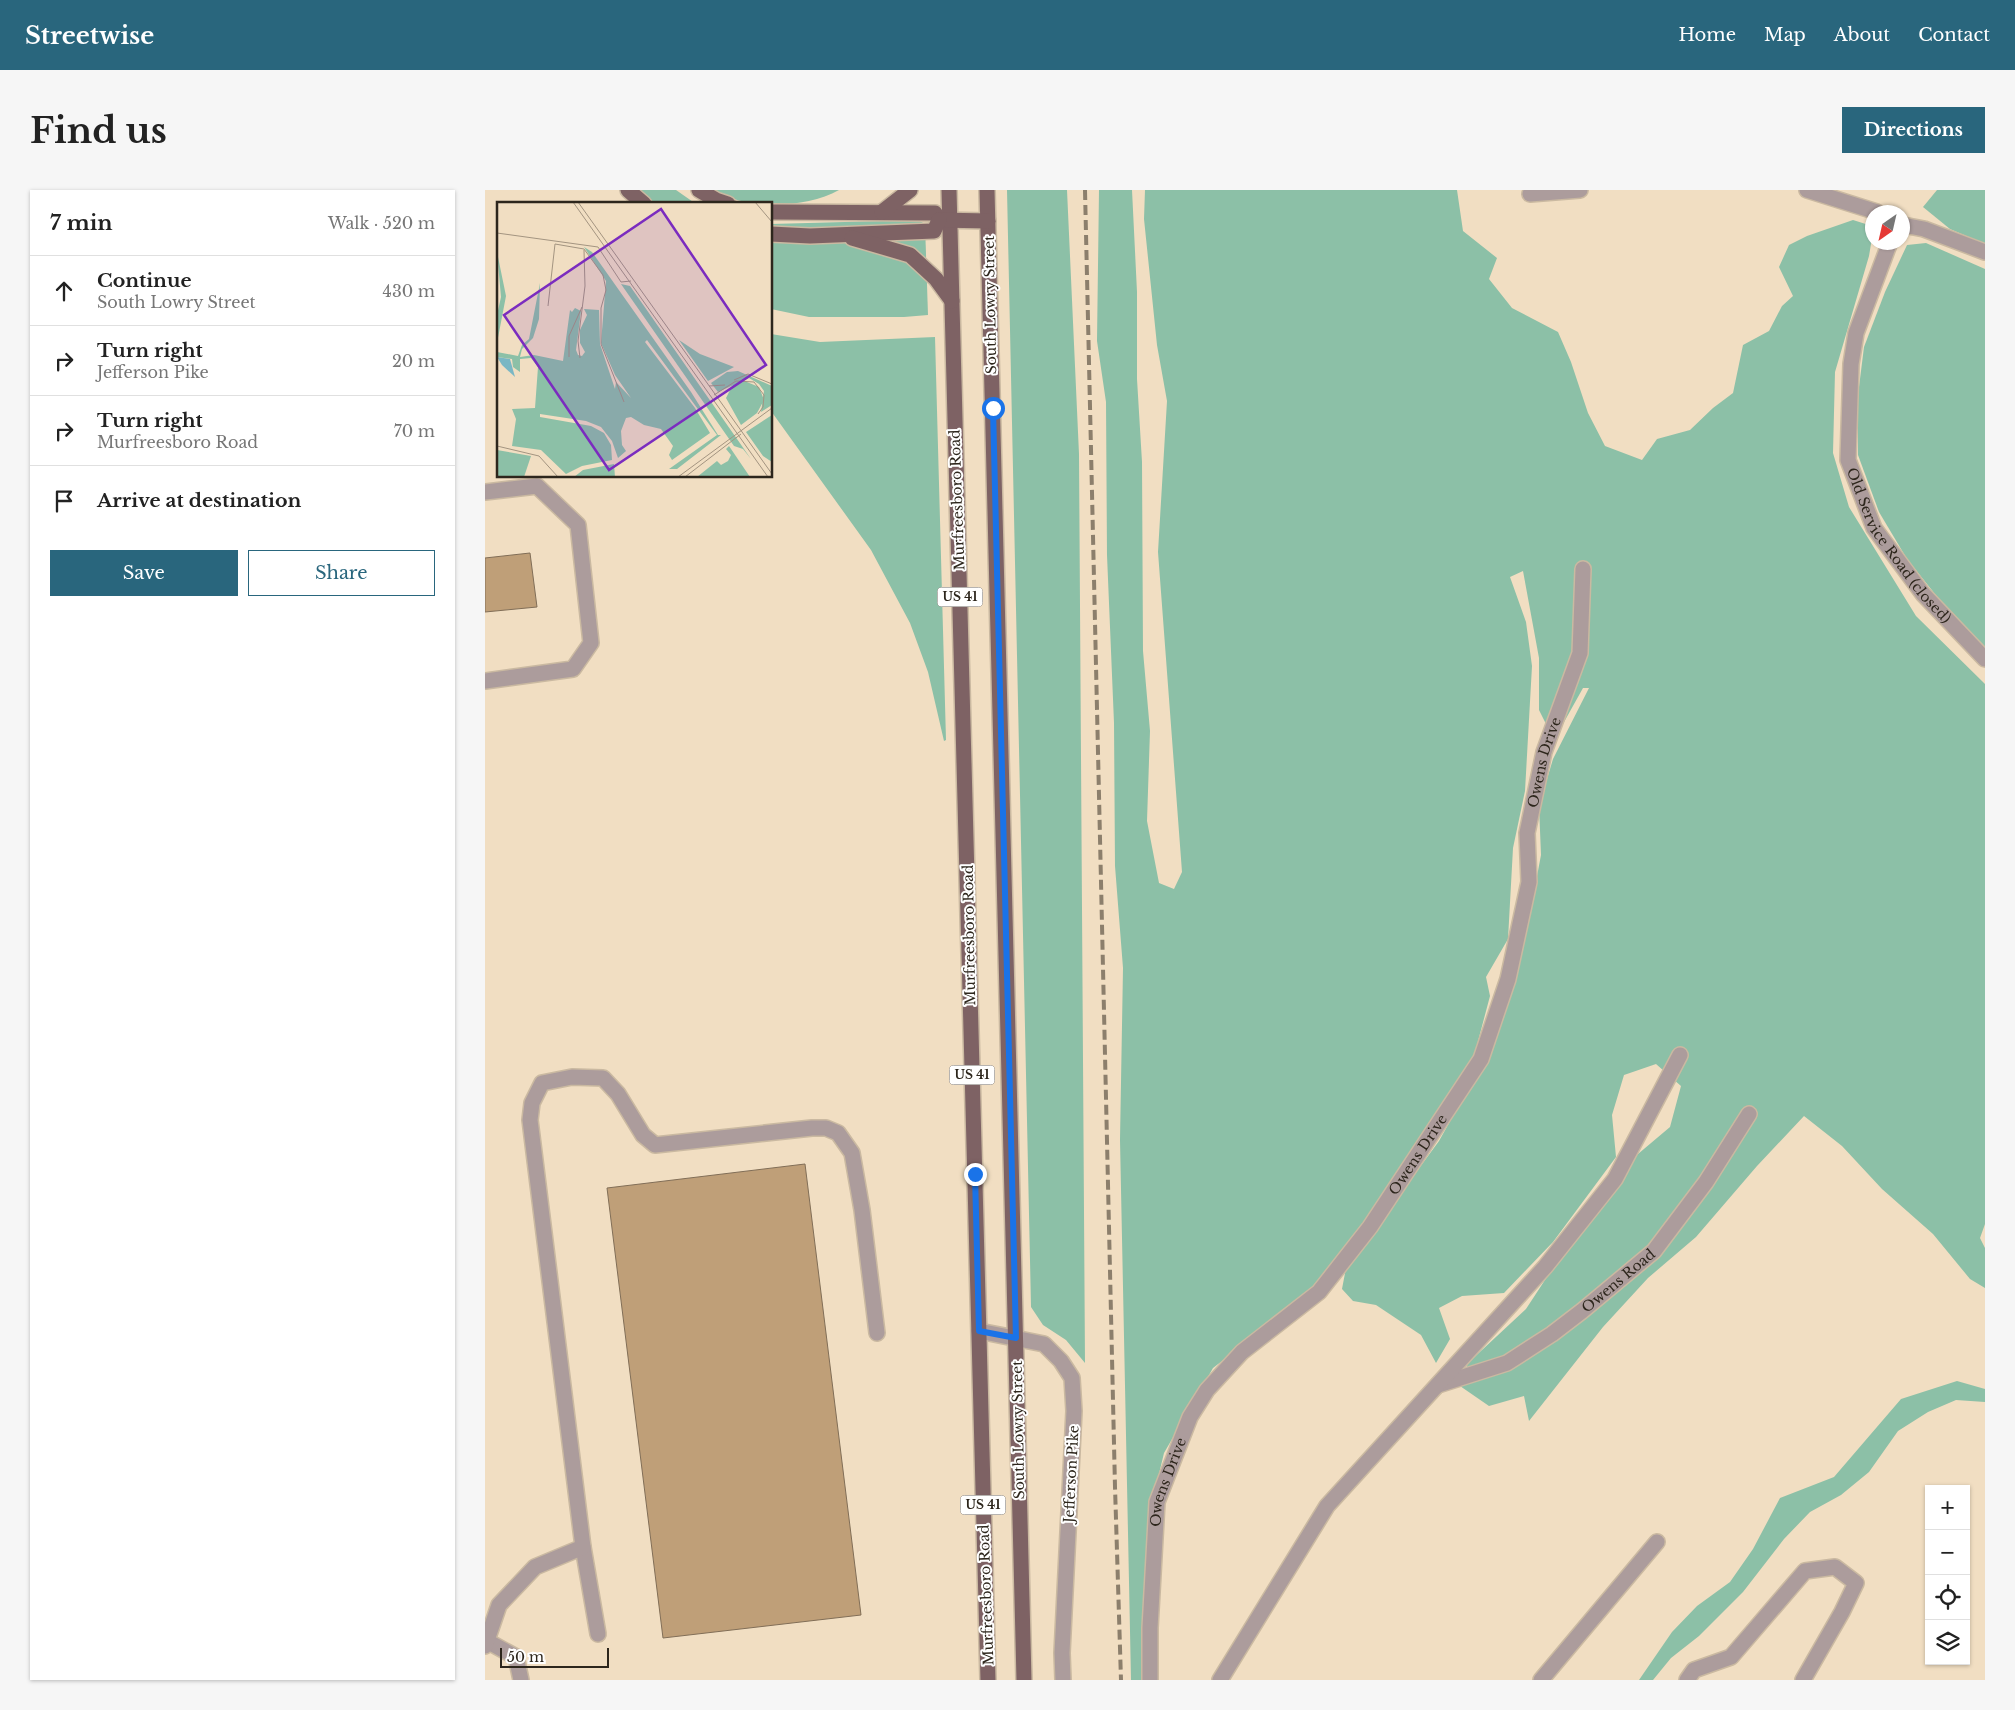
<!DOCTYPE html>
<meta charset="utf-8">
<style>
:root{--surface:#fff;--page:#f6f6f6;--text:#222;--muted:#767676;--line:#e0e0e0;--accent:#29667d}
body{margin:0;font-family:"Libre Baskerville",serif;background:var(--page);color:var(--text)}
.controls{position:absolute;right:15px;bottom:15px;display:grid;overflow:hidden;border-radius:0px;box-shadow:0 1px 4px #0004}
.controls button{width:45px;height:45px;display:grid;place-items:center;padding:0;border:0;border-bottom:1px solid var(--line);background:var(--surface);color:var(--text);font:25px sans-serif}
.compass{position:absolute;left:1380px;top:15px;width:45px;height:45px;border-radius:50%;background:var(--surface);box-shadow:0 1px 4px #0004;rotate:214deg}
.scale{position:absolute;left:15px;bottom:12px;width:109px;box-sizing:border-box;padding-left:5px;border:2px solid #2d261c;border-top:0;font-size:14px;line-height:18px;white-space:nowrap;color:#2d261c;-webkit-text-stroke:4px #fff;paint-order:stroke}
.stop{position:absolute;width:15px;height:15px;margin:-11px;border:4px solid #1a73e8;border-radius:50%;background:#fff}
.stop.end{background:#1a73e8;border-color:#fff;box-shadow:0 1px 5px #0008}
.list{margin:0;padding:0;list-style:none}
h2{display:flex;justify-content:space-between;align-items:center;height:65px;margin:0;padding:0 20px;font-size:21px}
h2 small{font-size:16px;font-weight:400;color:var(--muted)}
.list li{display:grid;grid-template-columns:32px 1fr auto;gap:15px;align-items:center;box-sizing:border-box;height:70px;padding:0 20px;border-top:1px solid var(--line)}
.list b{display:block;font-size:19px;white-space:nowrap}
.list p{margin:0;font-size:16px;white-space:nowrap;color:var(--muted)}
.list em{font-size:16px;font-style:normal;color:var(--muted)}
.actions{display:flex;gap:10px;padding:15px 20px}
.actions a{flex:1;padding:11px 0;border:1px solid var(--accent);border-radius:0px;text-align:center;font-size:18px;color:var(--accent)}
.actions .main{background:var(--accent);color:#fff}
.icon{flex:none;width:28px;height:28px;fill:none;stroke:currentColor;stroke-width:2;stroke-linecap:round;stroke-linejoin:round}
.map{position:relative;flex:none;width:1500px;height:1490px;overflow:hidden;border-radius:0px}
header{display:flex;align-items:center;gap:30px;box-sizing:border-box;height:70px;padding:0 25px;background:var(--accent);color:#fff}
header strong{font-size:24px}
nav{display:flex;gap:28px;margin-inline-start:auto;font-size:18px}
.intro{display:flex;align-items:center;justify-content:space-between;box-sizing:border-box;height:120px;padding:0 30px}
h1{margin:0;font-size:35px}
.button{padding:12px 22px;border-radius:0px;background:var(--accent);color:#fff;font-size:18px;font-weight:700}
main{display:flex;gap:30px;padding:0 30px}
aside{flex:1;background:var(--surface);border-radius:0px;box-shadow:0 1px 4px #0004}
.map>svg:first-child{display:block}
.green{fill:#8cc0a7}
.building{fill:#bf9f78;stroke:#816e57}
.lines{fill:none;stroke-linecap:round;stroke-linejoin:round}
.minor-casing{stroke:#cab9a1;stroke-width:18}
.major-casing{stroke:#cab9a1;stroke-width:18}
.minor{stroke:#ac9c9c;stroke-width:15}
.major{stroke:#7e6264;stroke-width:15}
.rail{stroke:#8c7f6c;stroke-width:4;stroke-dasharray:10 5;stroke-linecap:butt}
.route{stroke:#1a73e8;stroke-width:6}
.labels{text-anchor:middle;stroke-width:4;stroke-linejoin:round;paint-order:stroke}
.shield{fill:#fff;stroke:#6c6760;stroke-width:1}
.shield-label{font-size:12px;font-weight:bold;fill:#2d261c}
.street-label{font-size:14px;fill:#2d261c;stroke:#fff}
.inset-road{fill:none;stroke:#a39480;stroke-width:1}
.view{fill:#7b2cbf;fill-opacity:0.15;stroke:#7b2cbf;stroke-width:2.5}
.inset-edge{fill:none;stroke:#2d261c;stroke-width:2.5}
</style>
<header>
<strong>Streetwise</strong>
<nav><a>Home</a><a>Map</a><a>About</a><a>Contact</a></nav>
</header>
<div class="intro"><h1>Find us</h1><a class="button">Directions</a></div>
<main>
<aside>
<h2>7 min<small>Walk · 520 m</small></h2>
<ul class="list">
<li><svg class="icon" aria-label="ahead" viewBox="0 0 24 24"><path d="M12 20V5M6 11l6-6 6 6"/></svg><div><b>Continue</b><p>South Lowry Street</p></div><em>430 m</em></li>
<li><svg class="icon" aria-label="right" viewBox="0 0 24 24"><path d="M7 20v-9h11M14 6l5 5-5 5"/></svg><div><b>Turn right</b><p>Jefferson Pike</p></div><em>20 m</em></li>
<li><svg class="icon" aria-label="right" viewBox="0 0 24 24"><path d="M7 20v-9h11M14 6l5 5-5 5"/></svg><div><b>Turn right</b><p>Murfreesboro Road</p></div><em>70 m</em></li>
<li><svg class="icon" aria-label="arrive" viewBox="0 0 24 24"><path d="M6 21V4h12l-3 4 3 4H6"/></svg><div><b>Arrive at destination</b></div></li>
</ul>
<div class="actions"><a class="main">Save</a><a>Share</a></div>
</aside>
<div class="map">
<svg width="1500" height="1490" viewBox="0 0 1500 1490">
<rect width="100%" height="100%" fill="#f1dec2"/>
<g class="green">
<polygon points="142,0 191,0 211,14 150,14"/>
<path d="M227,0h127c-28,16 -72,18 -102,10 -9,-3 -17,-7 -25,-10z"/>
<polygon points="522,0 582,0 594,264 600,1173 581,1150 558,1135 546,1117"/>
<polygon points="614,0 647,0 652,102 652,189 657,272 658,461 665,541 662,631 674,693 689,699 697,682 673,362 682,211 672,155 659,29 660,0 972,0 978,41 1012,68 1004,89 1027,118 1073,142 1086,172 1103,223 1120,256 1157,270 1172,249 1205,240 1228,218 1248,203 1258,155 1284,141 1297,116 1308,106 1294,77 1304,55 1322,46 1368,30 1387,36 1387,48 1384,66 1350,182 1348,263 1364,317 1431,426 1500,494 1500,1034 1495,1048 1500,1058 1500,1098 1485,1089 1448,1044 1397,999 1357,956 1319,926 1272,976 1211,1047 1163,1088 1118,1137 1044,1231 1039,1206 1004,1216 975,1196 983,1173 1041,1119 1077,1064 1153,964 1185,937 1196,896 1171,874 1139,885 1127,925 1131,967 1068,1052 1019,1103 977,1106 954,1118 965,1149 951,1173 936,1145 891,1115 868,1111 857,1099 861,1078 954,951 1000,869 1049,702 1056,665 1054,616 1068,569 1104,498 1098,498 1069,550 1054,520 1054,468 1038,381 1025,387 1041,432 1047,476 1040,601 1028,658 1023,749 1001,787 1005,806 988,870 868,1049 824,1103 728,1178 679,1263 667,1313 662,1490 646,1490 635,950 638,778 630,676 629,533 622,365 621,212 612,151"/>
<polygon points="1452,0 1500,0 1500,54 1465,39 1438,17"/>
<polygon points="433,30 440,34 443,125 419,127 324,127 286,119 286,34"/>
<polygon points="1441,53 1500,79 1500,459 1470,429 1422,369 1394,322 1373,265 1373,205 1379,157 1400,102 1422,55"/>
<polygon points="286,144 335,152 450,147 461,550 459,551 443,482 425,433 386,360 286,221"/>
<polygon points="1472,1191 1500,1199 1500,1212 1471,1210 1443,1222 1413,1241 1384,1282 1356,1305 1325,1322 1299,1349 1258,1402 1214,1446 1186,1468 1168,1490 1154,1490 1187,1442 1212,1416 1245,1392 1268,1359 1295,1308 1349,1287 1416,1209"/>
</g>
<g class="building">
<polygon points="45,363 52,417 0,422 0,368"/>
<polygon points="320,974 376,1425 178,1448 122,998"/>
</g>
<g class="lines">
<defs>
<g id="minor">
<polyline points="1322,0 1392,22"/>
<polyline points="1045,4 1095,0"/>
<polyline points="1418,35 1439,39 1500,62"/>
<path id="s1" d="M1405,52l-34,91 -5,31 -3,96 26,68 49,66 62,65"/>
<polyline points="0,302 52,296 93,335 106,453 88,479 0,491"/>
<polyline points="494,1141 559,1154 576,1171 587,1188 589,1221 577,1463 578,1490"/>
<path id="s2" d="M953,1195l69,-22 45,-29 30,-23 72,-60 52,-69 43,-68"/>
<polyline points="98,1357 113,1444"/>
<polyline points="2,1451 31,1467 36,1490"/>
<polyline points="0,1456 14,1415 50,1377 98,1357 45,930 47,913 57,893 87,887 118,888 133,904 158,945 170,955 327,938 341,938 353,943 367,963 377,1020 392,1143"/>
<path id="s3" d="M665,1490v-52l7,-126 33,-85 17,-27 35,-38 77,-60 51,-65 111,-168 27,-80 21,-97 -2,-49 17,-81 36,-99 3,-84"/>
<polyline points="735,1490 842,1316 1060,1077 1130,989 1195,865"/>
<polyline points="1056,1490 1172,1352"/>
<polyline points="1202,1490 1209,1480 1246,1467 1320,1381 1350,1377 1371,1393 1357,1422 1318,1490"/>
</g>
<g id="major">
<polyline points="143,0 159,14"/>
<polyline points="214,0 231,10 243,14"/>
<polyline points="464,0 503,1490"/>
<polyline points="502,0 539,1490"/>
<polyline points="286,22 450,23 454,30"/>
<polyline points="397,22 425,0"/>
<polyline points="454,30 503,31"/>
<polyline points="286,44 325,46 449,41 454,30"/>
<polyline points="367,48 425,65 451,89 467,111"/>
</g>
</defs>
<use href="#minor" class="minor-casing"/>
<use href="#major" class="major-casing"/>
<use href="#minor" class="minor"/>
<use href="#major" class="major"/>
<polyline class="rail" points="600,0 630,1297 636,1490"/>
</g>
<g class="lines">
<polyline class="route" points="490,984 494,1141 531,1148 508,218"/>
</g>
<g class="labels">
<g class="shield">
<rect x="452.5" y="397.5" width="45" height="19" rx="4"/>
<rect x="464.5" y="875.5" width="45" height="19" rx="4"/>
<rect x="475.5" y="1305.5" width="45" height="19" rx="4"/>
</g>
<g class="shield-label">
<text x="475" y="411">US 41</text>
<text x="487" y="889">US 41</text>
<text x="498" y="1319">US 41</text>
</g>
<g class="street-label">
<text transform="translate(505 115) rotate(-91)" y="5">South Lowry Street</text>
<text transform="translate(472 310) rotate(-92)" y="5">Murfreesboro Road</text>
<text dy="5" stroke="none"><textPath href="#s1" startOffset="325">Old Service Road (closed)</textPath></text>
<text dy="5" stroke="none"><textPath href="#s3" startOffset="1040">Owens Drive</textPath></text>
<text transform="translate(484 745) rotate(-91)" y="5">Murfreesboro Road</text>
<text dy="5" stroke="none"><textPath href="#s3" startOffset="620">Owens Drive</textPath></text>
<text dy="5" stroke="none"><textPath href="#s2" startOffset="211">Owens Road</textPath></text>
<text transform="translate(533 1240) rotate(-91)" y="5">South Lowry Street</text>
<text transform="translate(586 1284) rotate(-87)" y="5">Jefferson Pike</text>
<text dy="5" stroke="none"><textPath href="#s3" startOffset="200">Owens Drive</textPath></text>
<text transform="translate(501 1405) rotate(-92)" y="5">Murfreesboro Road</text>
</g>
</g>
<g transform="translate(12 12)">
<rect width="275" height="275" fill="#f1dec2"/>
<path d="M87,45l8,5 99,140 27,43h3l-44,34h-8l48,-34 -70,-95 -2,2 50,66 15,25 -38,27 -3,-5 4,-9 -12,-17 -17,-4 -13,-8 -5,1 -5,13 1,14 4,6 -8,7 -6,-17 -11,-14 -15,-6 -46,-7v3l51,9 13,7 7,12 1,15 -30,6 -16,8 -25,-24 -29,-4 4,-27 -4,-10 23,-1 3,-41 -7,-9 -11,1v13l-7,-5 -1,-8 -15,-2v-5l21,4 4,-11 7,-6 11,-56 -1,36 -6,19 -11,11 -2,8 14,-2 29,6 7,-51 2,2 3,-4 6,3 -5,39 2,5 4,1 3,-4 -5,-9v-13l7,-15 -3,-6 15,1 1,34 15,45 1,-7 15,16 -16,-23 -14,-32 5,-62zM0,50l9,44 -9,47v-28l4,-18zM124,82l9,2 121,173 -8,-10 -9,-3zM182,138l21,14 34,13 -26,14zM241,169l34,15v19l-11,7 3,-21 -5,-7 -10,-6 -31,14 -7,-9 16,-11zM245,178l17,7 5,13 -7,13 -16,12 -15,-27 6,-12zM275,213v47l-9,-6 -17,-24zM232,244l21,31h-53l20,-16 4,4 7,-4 3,-6 -5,-6zM0,248l34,6 -7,21h-27zM117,262l1,13h-41l9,-7z" fill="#8cc0a7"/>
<path d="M0,155l13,2 5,18 -13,-12z" fill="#7ab7c4"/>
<path class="inset-road" d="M76,0l195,275M81,0l194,272M258,0l17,20M0,31l101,14 23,35 10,-1M58,42l29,5 19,26 3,15 -5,18v36l23,58M51,104l7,-62M72,155v-21l13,-29M83,156l-2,-17 7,-55 -1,-36M237,178l14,-6 24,10M212,184l16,-1M217,193l22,-14 18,1 10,13 -1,12 -5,7M0,244l42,10 19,21M181,275l94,-69M188,275l56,-43"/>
<path class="view" d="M164,7l105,156 -157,105 -105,-155z"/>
<rect width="275" height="275" class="inset-edge"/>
</g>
</svg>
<div class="controls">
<button>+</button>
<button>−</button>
<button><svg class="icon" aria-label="locate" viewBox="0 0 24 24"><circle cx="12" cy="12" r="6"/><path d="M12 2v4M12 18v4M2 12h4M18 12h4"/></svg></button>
<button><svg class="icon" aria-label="layers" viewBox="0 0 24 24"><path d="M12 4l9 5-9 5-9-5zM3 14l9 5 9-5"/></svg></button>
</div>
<svg class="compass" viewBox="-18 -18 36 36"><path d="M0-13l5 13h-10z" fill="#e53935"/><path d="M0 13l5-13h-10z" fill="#767676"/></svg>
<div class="scale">50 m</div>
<div class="stop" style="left:508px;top:218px"></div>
<div class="stop end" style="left:490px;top:984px"></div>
</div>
</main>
